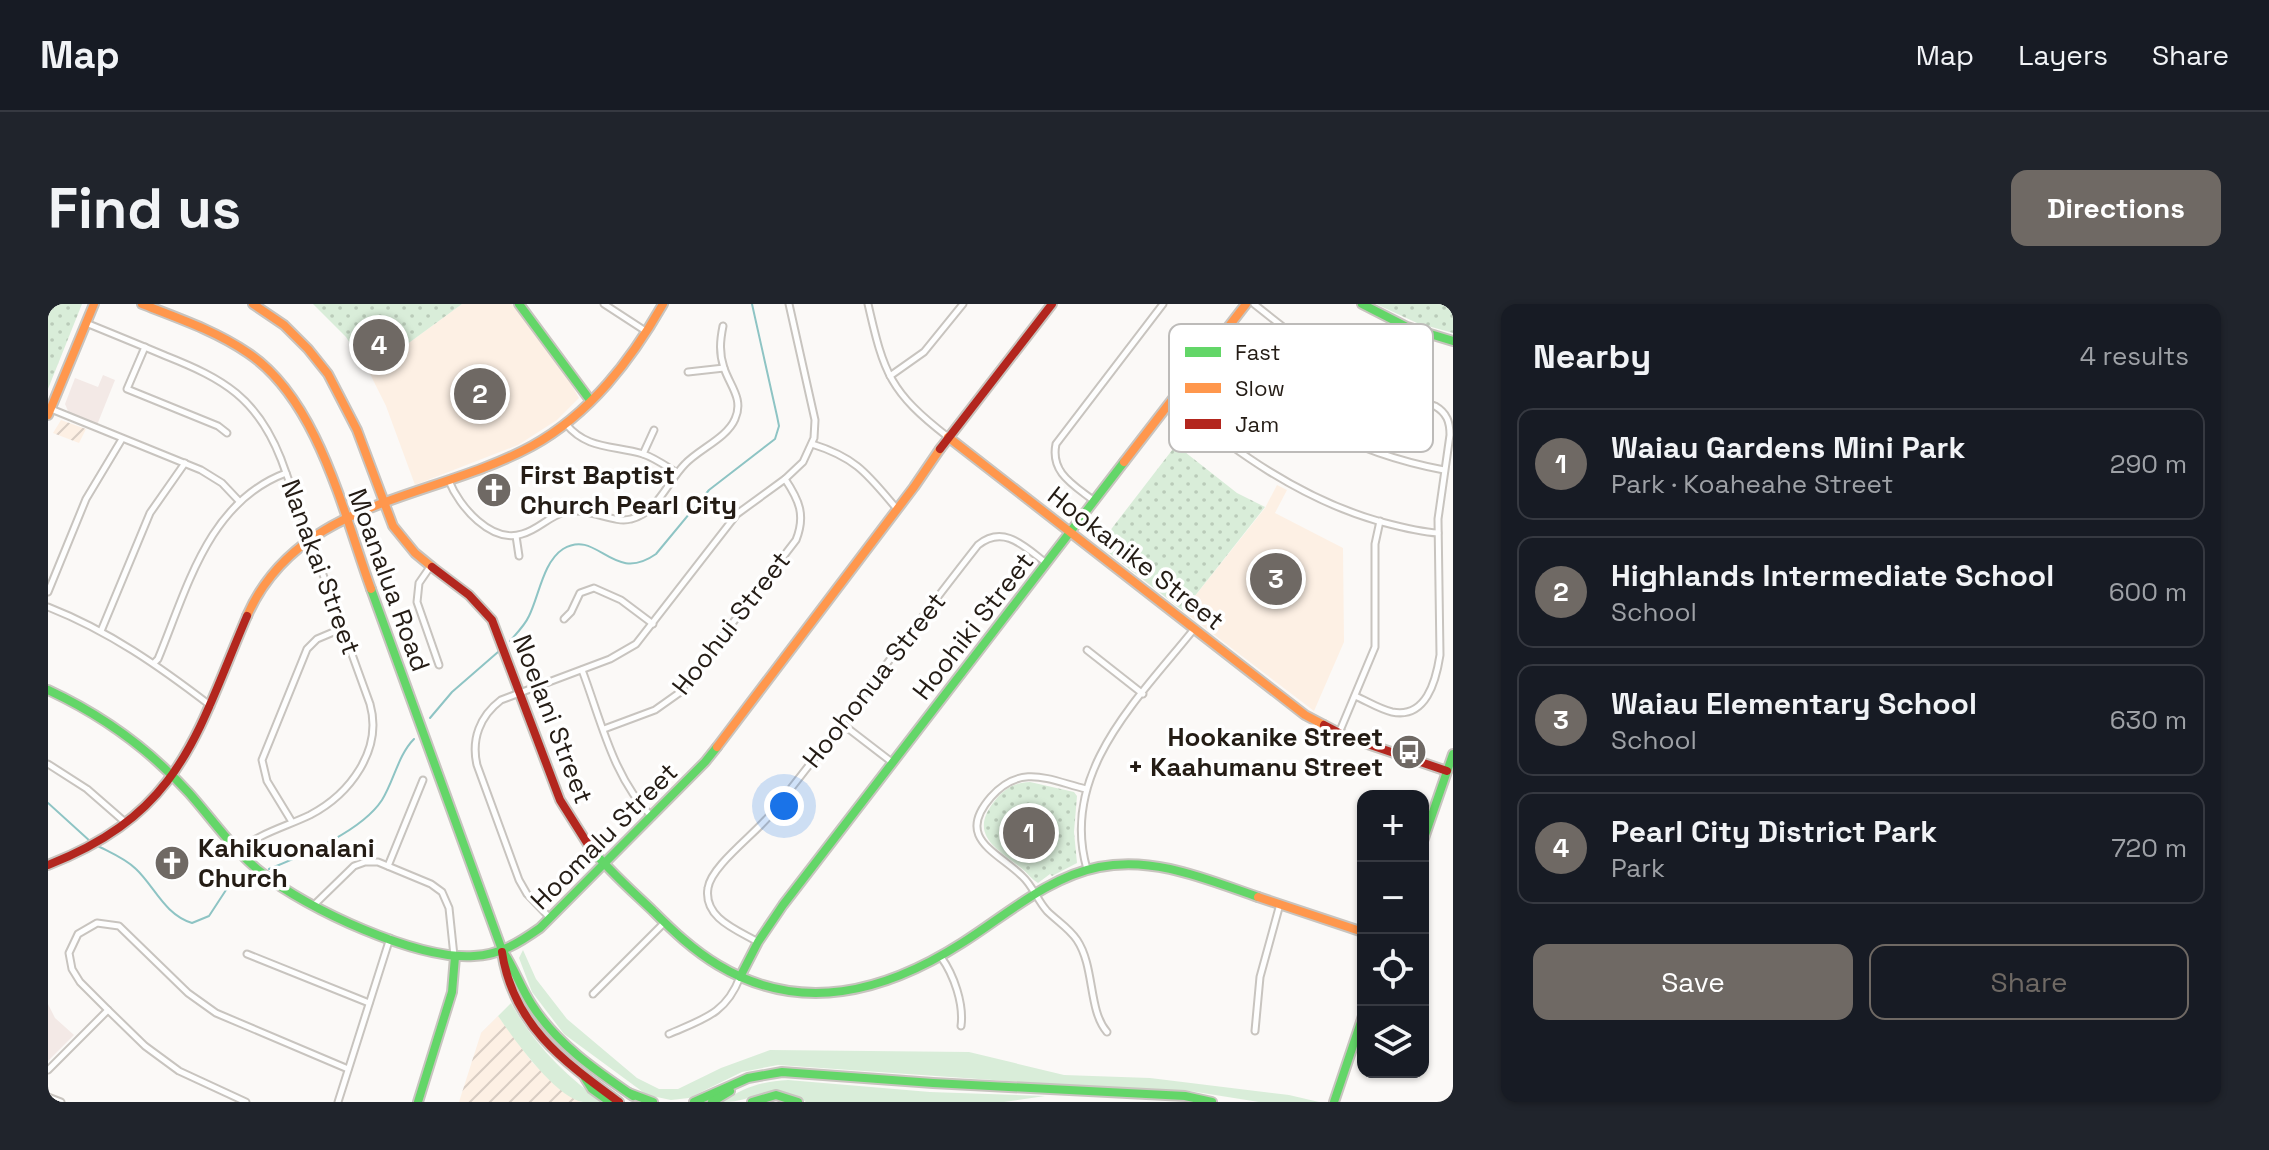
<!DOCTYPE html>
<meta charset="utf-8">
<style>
:root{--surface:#171b24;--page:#20242c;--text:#f1f3f6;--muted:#9ea1a6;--line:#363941;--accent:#6f6964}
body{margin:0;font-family:"Space Grotesk",sans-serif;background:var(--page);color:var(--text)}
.controls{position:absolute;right:24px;bottom:24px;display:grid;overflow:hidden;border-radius:16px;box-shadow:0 2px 6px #0004}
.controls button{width:72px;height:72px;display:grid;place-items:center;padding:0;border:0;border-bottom:2px solid var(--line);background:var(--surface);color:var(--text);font:40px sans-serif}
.you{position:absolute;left:736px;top:502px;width:28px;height:28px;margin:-20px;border:6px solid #fff;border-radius:50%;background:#1a73e8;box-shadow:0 0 0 12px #1a73e833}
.badge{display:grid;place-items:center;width:52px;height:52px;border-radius:50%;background:var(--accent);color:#fff;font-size:26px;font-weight:700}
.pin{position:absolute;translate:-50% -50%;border:4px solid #fff;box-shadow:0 2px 8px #0006}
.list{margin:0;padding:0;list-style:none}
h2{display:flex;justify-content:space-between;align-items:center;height:104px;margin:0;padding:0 32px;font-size:34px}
h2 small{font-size:26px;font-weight:400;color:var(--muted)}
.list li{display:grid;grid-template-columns:52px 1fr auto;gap:24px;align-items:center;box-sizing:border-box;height:112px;margin:0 16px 16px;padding:0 16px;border:2px solid var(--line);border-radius:16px}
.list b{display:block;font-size:30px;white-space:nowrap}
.list p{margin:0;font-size:26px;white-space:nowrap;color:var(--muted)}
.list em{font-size:26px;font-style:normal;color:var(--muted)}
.actions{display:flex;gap:16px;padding:24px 32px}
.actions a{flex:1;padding:18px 0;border:2px solid var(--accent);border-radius:16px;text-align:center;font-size:28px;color:var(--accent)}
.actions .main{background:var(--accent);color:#fff}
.icon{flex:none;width:44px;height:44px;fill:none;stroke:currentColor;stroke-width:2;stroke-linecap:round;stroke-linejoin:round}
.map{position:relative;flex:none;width:1405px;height:798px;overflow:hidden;border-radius:16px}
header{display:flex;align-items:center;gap:48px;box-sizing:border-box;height:112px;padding:0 40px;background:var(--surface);border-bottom:2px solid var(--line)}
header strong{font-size:38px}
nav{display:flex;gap:44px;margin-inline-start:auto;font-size:28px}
.intro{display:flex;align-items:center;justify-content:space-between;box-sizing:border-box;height:192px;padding:0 48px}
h1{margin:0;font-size:56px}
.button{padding:20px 36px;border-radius:16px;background:var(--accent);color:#fff;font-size:28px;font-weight:700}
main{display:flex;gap:48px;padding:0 48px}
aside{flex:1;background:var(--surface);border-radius:16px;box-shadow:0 2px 6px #0004}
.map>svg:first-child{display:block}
.commercial{fill:#f3e9e6}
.industrial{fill:url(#industrial-furrows)}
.built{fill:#fdf0e4}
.grass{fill:#d9edd9}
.park{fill:url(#park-dots)}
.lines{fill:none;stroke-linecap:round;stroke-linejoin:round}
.stream{stroke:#8ec4c4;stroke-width:2}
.street-casing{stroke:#c8c4bf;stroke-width:9}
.fast-casing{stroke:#c8c4bf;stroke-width:12}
.slow-casing{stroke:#c8c4bf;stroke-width:12}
.jam-casing{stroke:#c8c4bf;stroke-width:12}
.street{stroke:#fefefe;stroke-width:5}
.fast{stroke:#63d668;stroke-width:8}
.slow{stroke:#ff974d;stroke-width:8}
.jam{stroke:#b3261e;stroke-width:8}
.labels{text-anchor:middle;stroke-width:7;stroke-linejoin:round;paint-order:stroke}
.poi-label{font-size:26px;font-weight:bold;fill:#241c15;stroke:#fff;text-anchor:start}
.street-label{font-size:26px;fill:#241c15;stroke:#fff}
.key{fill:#fff;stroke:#bdbbb9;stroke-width:2}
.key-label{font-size:22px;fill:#241c15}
</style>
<header>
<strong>Map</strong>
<nav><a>Map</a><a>Layers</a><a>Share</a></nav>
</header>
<div class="intro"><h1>Find us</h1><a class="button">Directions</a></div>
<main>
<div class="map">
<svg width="1405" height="798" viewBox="0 0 1405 798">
<defs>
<pattern id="industrial-furrows" width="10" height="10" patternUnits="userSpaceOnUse" patternTransform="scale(2)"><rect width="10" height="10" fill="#fdf0e4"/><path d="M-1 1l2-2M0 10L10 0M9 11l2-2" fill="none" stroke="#d9cdc3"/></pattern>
<pattern id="park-dots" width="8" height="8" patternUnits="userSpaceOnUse" patternTransform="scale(2)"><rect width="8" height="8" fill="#d9edd9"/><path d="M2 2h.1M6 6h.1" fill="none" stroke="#bacbb9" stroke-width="1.8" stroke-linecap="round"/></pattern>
</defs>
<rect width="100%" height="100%" fill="#fbf9f7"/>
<g class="commercial">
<polygon points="55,71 67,76 49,121 27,112 20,107 17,100 27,74 50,83"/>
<polygon points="0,700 7,714 26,731 0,757"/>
</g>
<g class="industrial">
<polygon points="13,116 38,125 31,139 5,129"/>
<polygon points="450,712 484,758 502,775 533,798 411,798 433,729"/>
</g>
<g class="built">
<polygon points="414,0 464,0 518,71 531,94 509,116 470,141 367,181 338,102 321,68"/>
<polygon points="1229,181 1239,186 1227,209 1295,244 1296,338 1266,407 1135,307 1217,204"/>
</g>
<g class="grass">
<polygon points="475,646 488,675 519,715 589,774 611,785 630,785 673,764 722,746 921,748 1016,771 1102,774 1241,791 1271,798 1211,798 1142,787 1043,783 730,761 694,768 641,794 623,796 599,791 516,730 484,688 471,654"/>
<path d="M463,699c22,40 55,74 92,99 -6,0 -14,0 -20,0 -28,-5 -69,-63 -85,-86z"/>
<path d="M740,776l142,12 115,4 -41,6h-198c-33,-23 -51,0 -83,0 20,-15 41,-21 65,-22z"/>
</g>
<g class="park">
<polygon points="0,0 34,0 0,85"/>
<polygon points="265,0 414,0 321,68 298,33"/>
<polygon points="1328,0 1405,0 1405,29 1369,19"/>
<polygon points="1128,141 1189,189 1217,203 1135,307 1051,241"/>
<path d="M982,478l44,10 3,4 -3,36 3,31 -25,13 -2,-2 -12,9c-7,-4 -11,-11 -18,-16 -28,-21 -52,-35 -23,-69 10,-11 18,-15 33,-16z"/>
</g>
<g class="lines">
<g class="stream">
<path d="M462,337c7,-8 15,-16 19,-25 10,-20 14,-54 34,-67 35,-21 49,36 93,5l53,-64 66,-51 4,-13 -2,-10 -25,-112"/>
<polyline points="382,414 404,388 450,348"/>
<polyline points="0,499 43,538"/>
<path d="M48,541c13,7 29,13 40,24 19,18 28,45 56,54l17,-7 17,-26 26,-15"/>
<path d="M221,565c34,-14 92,-37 113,-69 12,-19 16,-45 32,-61"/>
</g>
<defs>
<g id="street">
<polyline points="556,0 599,28"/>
<path d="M820,0c16,70 22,88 80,133"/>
<path d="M1206,0l52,41 33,22 50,23 46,16c12,7 15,16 15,29l-12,84 2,136c-4,26 -14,64 -48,57 -13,-3 -25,-11 -37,-16"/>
<path d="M38,19c27,11 54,22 80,33 58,23 91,42 115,103l89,245c13,46 -20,90 -60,111 -25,12 -50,18 -72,36"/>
<polyline points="97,43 79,85 170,122 179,129"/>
<path d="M1162,47c79,61 133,100 234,119"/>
<polyline points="640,68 676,64"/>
<polyline points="842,72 876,48 915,0"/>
<path d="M1123,97c65,50 127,97 207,120 19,5 40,11 60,12"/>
<polyline points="3,105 153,166 174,179 191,197"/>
<path d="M518,120c21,26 48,21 77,30 12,4 23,12 34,19"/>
<path d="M764,140c45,14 56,31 85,65"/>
<polyline points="595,150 606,126"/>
<path d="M401,177c10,25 42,63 73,53 16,-4 27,-18 43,-22 25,-5 48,12 66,7 26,-6 37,-38 54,-55 14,-15 42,-26 50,-45 9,-20 -5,-33 -11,-51 -5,-15 -4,-27 -1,-42"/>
<path d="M1046,197c-20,-16 -44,-28 -38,-57l107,-140"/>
<polyline points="468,232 471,252"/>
<polyline points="382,263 371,279 369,298 391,361"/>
<polyline points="0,288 38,195 74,135"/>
<path d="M0,303c61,24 111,59 163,99"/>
<polyline points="516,315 523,308 532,289 546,284 573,296 605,320"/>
<polyline points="53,327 102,209 137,159"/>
<polyline points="1039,346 1095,390"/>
<path d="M106,359l4,-4c29,-70 50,-157 128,-186"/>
<path d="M534,366c19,50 31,108 70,147"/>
<polyline points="793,419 845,459"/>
<path d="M556,425l51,-19 24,-17 117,-153c10,-25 3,-40 -11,-61"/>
<polyline points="1291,429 1327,343 1327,240 1332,217"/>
<polyline points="0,460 39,485 78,519"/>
<path d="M1038,485c-37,-9 -65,-26 -95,8 -36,41 5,54 31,79 11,10 15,24 25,35 10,10 22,17 30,29 18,27 11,70 30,92"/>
<polyline points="244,518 219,477 214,456 259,345 269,335 295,324"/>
<polyline points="340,562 375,476"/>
<path d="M1039,565c-28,-97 52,-171 107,-240"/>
<polyline points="266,601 306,562 317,558 330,558 383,580 394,588 401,604 406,652"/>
<path d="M502,614l-23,-24 -8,-14 -42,-115c-6,-26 3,-49 24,-65l109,-41 26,-15 101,-130 48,-35 18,-17 11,-24 1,-18 -26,-116"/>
<path d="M710,638c-21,-12 -55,-24 -50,-54 3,-22 47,-54 62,-73 71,-89 138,-181 208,-270 26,-21 47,2 68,18"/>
<polyline points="199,650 321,699"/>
<path d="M893,653c13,18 23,47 20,69"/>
<polyline points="545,690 616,619"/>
<polyline points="1207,727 1212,673 1232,600"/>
<path d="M621,730c34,-15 57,-20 71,-57"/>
<polyline points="0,766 60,706"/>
<polyline points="0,793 13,798"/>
<polyline points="198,798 131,767 97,742 60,706 32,678 24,665 21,649 30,630 49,619 71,622 140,689 168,709 300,765"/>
<polyline points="290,798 342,634"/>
</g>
<g id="fast">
<polyline points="471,0 542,96"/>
<polyline points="1314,0 1359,23 1405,37"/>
<path d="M323,285l131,361c12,17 18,37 30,55 25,39 63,65 101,91"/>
<path d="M0,386c54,25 101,59 141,103 24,27 45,58 73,80 45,36 155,87 212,83 26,-1 46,-14 66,-28l165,-166 12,-15"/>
<polyline points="1375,537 1405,450"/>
<path d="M541,542c19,24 42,44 64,65 20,20 40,39 65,54 83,50 167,27 244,-22 43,-27 86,-66 137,-76 55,-11 107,12 159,30"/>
<polyline points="692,673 710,638 735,601 1076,158"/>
<polyline points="537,774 544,785 562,798"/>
<polyline points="581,789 605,798"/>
<polyline points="370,798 404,688 407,653"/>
<polyline points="646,798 700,774 734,768 885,779 1137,792 1164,798"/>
<polyline points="664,798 682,787"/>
<polyline points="704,798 728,791 750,798"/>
<polyline points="1286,798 1315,712"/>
</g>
<g id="slow">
<path d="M94,0c36,14 74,27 106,49 70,47 95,159 123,236"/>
<polyline points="205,0 236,21 260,45 280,70 309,126 345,222 367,249 384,263"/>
<polyline points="0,111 46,0"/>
<polyline points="900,133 1257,411 1276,421"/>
<polyline points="1076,158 1198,0"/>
<path d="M199,312c51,-117 186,-116 285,-170 58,-32 99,-86 131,-142"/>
<polyline points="669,443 866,183 892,145"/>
<polyline points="1210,593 1315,628"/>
</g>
<g id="jam">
<polyline points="892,145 1004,0"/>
<polyline points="384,263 421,291 444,316 512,496 541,542"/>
<polyline points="1276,421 1299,433 1399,467"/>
<path d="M0,561c133,-52 148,-130 199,-249"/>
<path d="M454,648c11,73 61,109 117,150"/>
</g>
</defs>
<use href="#street" class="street-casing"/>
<use href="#fast" class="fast-casing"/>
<use href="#slow" class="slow-casing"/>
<use href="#jam" class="jam-casing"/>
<use href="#street" class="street"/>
<use href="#fast" class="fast"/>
<use href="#slow" class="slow"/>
<use href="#jam" class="jam"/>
</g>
<defs>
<symbol id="church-disc" viewBox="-11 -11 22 22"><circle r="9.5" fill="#6f6964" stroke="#fff"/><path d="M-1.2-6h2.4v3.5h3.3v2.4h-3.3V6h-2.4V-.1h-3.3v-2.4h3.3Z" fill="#fff"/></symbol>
<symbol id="bus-disc" viewBox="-11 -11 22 22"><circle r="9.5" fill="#6f6964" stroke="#fff"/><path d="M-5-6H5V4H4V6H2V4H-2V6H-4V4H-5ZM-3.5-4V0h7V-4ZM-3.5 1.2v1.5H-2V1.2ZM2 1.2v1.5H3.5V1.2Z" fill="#fff"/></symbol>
</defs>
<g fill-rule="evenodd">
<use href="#church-disc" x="426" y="166" width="40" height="40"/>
<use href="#bus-disc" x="1341" y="428" width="40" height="40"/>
<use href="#church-disc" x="104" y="539" width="40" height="40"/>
</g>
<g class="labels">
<g class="poi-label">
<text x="472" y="180">First Baptist<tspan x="472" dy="30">Church Pearl City</tspan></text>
<text x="1335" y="442" text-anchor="end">Hookanike Street<tspan x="1335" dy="30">+ Kaahumanu Street</tspan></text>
<text x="150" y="553">Kahikuonalani<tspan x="150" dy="30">Church</tspan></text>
</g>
<g class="street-label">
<text transform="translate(1088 254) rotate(38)" y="9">Hookanike Street</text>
<text transform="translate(273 263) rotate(70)" y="9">Nanakai Street</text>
<text transform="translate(341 276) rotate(70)" y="9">Moanalua Road</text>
<text transform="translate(683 319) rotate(-52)" y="9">Hoohui Street</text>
<text transform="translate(925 322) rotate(-52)" y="9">Hoohiki Street</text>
<text transform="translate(826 376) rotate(-52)" y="9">Hoohonua Street</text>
<text transform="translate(505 415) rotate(69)" y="9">Noelani Street</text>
<text transform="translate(556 532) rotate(-45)" y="9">Hoomalu Street</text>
</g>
</g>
<rect x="1121" y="20" width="264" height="128" rx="12" class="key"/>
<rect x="1137" y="43" width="36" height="10" fill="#63d668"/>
<rect x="1137" y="79" width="36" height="10" fill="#ff974d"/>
<rect x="1137" y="115" width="36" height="10" fill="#b3261e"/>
<g class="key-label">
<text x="1187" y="56">Fast</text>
<text x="1187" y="92">Slow</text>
<text x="1187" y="128">Jam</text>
</g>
</svg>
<div class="controls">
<button>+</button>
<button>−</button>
<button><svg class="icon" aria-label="locate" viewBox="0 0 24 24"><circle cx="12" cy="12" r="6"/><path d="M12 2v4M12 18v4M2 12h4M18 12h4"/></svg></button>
<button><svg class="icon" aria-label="layers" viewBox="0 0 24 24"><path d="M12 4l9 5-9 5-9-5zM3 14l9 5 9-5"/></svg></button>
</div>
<div class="you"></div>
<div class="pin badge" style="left:981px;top:529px">1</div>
<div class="pin badge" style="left:432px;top:90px">2</div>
<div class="pin badge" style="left:1228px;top:275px">3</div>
<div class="pin badge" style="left:331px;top:41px">4</div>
</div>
<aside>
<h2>Nearby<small>4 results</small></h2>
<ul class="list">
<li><span class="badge">1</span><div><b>Waiau Gardens Mini Park</b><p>Park · Koaheahe Street</p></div><em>290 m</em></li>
<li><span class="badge">2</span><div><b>Highlands Intermediate School</b><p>School</p></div><em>600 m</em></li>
<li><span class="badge">3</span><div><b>Waiau Elementary School</b><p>School</p></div><em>630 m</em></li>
<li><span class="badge">4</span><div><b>Pearl City District Park</b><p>Park</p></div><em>720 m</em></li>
</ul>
<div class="actions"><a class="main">Save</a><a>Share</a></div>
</aside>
</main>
